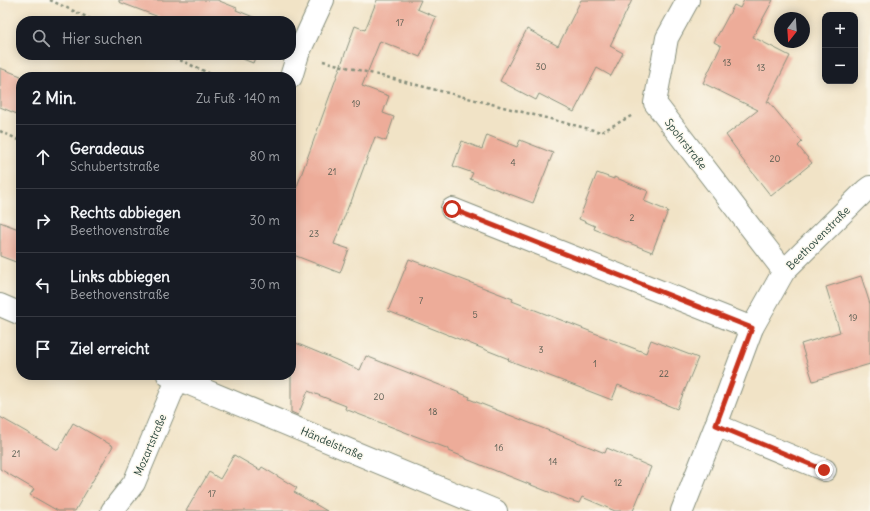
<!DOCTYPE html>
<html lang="de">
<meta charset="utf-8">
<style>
:root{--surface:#171b24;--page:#242831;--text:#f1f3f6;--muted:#9ea1a6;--line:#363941}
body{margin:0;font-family:Delius,sans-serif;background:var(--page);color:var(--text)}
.controls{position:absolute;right:12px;top:12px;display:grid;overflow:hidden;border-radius:8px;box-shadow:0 2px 10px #0003}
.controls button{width:36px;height:36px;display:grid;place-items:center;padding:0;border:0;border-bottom:1px solid var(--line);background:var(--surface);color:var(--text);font:20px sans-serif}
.compass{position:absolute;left:774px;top:12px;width:36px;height:36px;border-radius:50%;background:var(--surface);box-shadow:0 2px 10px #0003;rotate:197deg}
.stop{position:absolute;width:12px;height:12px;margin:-9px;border:3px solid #c8321e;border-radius:50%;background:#fff}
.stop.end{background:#c8321e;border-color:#fff;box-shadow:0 1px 4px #0008}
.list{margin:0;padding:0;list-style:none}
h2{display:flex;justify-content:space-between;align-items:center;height:52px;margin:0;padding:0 16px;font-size:17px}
h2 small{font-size:13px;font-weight:400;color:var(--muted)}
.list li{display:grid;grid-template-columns:26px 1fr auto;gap:12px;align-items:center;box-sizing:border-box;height:64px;padding:0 16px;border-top:1px solid var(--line)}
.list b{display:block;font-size:15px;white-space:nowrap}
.list p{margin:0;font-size:13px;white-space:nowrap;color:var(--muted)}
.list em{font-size:13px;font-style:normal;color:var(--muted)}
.icon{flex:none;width:22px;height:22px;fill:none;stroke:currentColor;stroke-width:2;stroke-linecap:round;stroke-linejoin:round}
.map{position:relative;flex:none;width:870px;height:511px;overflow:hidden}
.search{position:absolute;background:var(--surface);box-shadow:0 2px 10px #0003;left:16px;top:16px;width:280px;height:44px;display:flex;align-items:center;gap:10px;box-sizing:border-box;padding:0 14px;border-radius:16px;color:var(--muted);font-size:15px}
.panel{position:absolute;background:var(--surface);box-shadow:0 2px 10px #0003;left:16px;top:72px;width:280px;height:308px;border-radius:16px}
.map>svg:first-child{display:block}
.building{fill:#edac99}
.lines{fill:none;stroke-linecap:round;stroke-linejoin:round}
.minor-casing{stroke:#88907d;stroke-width:24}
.path{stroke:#88907d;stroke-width:2.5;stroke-dasharray:3 3;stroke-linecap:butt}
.minor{stroke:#fff;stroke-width:22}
.route{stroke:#c8321e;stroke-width:5}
.labels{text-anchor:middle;stroke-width:3;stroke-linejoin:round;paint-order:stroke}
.number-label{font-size:9px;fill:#52594d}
.street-label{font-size:11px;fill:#1f3d34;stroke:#fbf7ec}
</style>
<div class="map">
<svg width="870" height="511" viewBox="0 0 870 511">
<rect width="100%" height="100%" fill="#fbf7ec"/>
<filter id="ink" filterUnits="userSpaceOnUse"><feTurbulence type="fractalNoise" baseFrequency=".025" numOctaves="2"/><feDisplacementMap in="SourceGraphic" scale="8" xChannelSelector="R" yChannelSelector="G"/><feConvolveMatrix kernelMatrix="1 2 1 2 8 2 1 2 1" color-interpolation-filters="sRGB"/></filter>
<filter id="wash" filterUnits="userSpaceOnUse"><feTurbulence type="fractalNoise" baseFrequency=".012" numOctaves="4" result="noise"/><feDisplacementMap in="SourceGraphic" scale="16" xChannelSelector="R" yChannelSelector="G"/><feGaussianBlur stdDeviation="0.9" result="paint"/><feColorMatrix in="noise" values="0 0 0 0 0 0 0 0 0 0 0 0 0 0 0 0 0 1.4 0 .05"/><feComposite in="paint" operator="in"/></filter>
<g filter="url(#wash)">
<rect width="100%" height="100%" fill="#f1e3c6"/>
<g id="blocks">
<g class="building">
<polygon points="119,0 217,0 237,8 236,10 263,21 164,21 164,19 119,2"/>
<polygon points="377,0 421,0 417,9 436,17 420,57 380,41 362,86 389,96 383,113 394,117 386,141 375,137 351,202 350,202 334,244 349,249 340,273 291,254 291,203 355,26 365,30"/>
<polygon points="581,0 632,0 610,46 623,53 611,76 597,68 574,112 539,94 536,100 500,81 527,29 558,46"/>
<polygon points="744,0 773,0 753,37 790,56 766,104 769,102 802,142 798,146 812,163 771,196 738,154 739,153 726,135 758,110 703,83 721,46 714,42 734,5 740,8"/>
<polygon points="233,55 256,55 253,63"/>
<polygon points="0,68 21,76 21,102 17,114 0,107"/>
<polygon points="487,135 517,147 520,140 553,153 533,203 470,179 473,173 453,166 462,141 482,149"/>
<polygon points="597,173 614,179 614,177 648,191 644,201 668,211 652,252 594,229 595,226 579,219"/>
<polygon points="0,222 21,230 21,264 0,256"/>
<polygon points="409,259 513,299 512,301 646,353 651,340 698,358 677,409 618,385 612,400 508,360 509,359 388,311"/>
<polygon points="861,276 870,304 870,364 813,381 801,344 840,332 826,287"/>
<polygon points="291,341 360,370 366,356 470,397 469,399 605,453 607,448 651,467 633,511 615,511 582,497 579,503 569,500 466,459 466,458 449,451 449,449 345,409 346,406 308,391 298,415 291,412"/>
<polygon points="0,417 58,450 73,423 113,446 75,511 58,511 30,495 34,489 0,469"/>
<polygon points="234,455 260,470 262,467 297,488 294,492 327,511 186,511 209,472 220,479"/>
</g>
</g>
</g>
<g filter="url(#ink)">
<use href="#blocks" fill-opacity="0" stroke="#88907d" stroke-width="1"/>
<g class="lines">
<defs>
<g id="minor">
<polyline points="688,0 667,38 655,103 784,271"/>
<polyline points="291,77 298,54 323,0"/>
<polyline points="452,209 752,328"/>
<polyline points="0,305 21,314"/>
<polyline points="168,375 496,511"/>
<polyline points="716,425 825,470"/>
<polyline points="112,511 134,483 179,375"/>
<polyline points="682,511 716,425 752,328 784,271 866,190 870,187"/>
</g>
</defs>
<use href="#minor" class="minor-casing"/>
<g class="path">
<polyline points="50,0 95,21"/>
<polyline points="169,55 217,77"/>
<polyline points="323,61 601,132 633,115"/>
<polyline points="0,131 21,141"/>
</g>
<use href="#minor" class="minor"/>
</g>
</g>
<g class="lines" filter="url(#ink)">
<polyline class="route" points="452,209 752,328 716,425 824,470"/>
</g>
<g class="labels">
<g class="number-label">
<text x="400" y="26">17</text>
<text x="727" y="66">13</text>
<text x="541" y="70">30</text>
<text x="761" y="71">13</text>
<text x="356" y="107">19</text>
<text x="775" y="162">20</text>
<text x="513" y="166">4</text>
<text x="332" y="175">21</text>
<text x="632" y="221">2</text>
<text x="314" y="237">23</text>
<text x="421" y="304">7</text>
<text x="475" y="318">5</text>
<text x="853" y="321">19</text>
<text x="541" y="353">3</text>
<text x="595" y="367">1</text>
<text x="664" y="377">22</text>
<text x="379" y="400">20</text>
<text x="433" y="415">18</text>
<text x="499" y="451">16</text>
<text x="16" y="457">21</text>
<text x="553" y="465">14</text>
<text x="618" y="486">12</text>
<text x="212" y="497">17</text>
</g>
<g class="street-label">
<text transform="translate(686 144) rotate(52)" y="4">Spohrstraße</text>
<text transform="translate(818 238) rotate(-45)" y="4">Beethovenstraße</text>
<text transform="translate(332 443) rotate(23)" y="4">Händelstraße</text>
<text transform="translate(150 445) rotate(-67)" y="4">Mozartstraße</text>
</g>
</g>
</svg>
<div class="controls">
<button>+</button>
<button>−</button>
</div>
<svg class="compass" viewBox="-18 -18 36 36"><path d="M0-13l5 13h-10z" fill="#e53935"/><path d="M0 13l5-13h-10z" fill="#9ea1a6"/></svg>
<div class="stop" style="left:452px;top:209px"></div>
<div class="stop end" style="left:824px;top:470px"></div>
<div class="search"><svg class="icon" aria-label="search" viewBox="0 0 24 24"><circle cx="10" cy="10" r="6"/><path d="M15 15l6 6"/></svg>Hier suchen</div>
<section class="panel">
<h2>2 Min.<small>Zu Fuß · 140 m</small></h2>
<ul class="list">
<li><svg class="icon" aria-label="ahead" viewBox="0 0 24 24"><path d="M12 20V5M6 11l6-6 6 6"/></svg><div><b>Geradeaus</b><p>Schubertstraße</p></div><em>80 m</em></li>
<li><svg class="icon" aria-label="right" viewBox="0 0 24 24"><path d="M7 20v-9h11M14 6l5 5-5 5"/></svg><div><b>Rechts abbiegen</b><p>Beethovenstraße</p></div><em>30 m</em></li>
<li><svg class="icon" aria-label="left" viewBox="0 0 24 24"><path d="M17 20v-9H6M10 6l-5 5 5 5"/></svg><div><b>Links abbiegen</b><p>Beethovenstraße</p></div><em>30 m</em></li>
<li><svg class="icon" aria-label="arrive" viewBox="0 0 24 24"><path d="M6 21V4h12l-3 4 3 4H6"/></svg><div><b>Ziel erreicht</b></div></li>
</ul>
</section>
</div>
